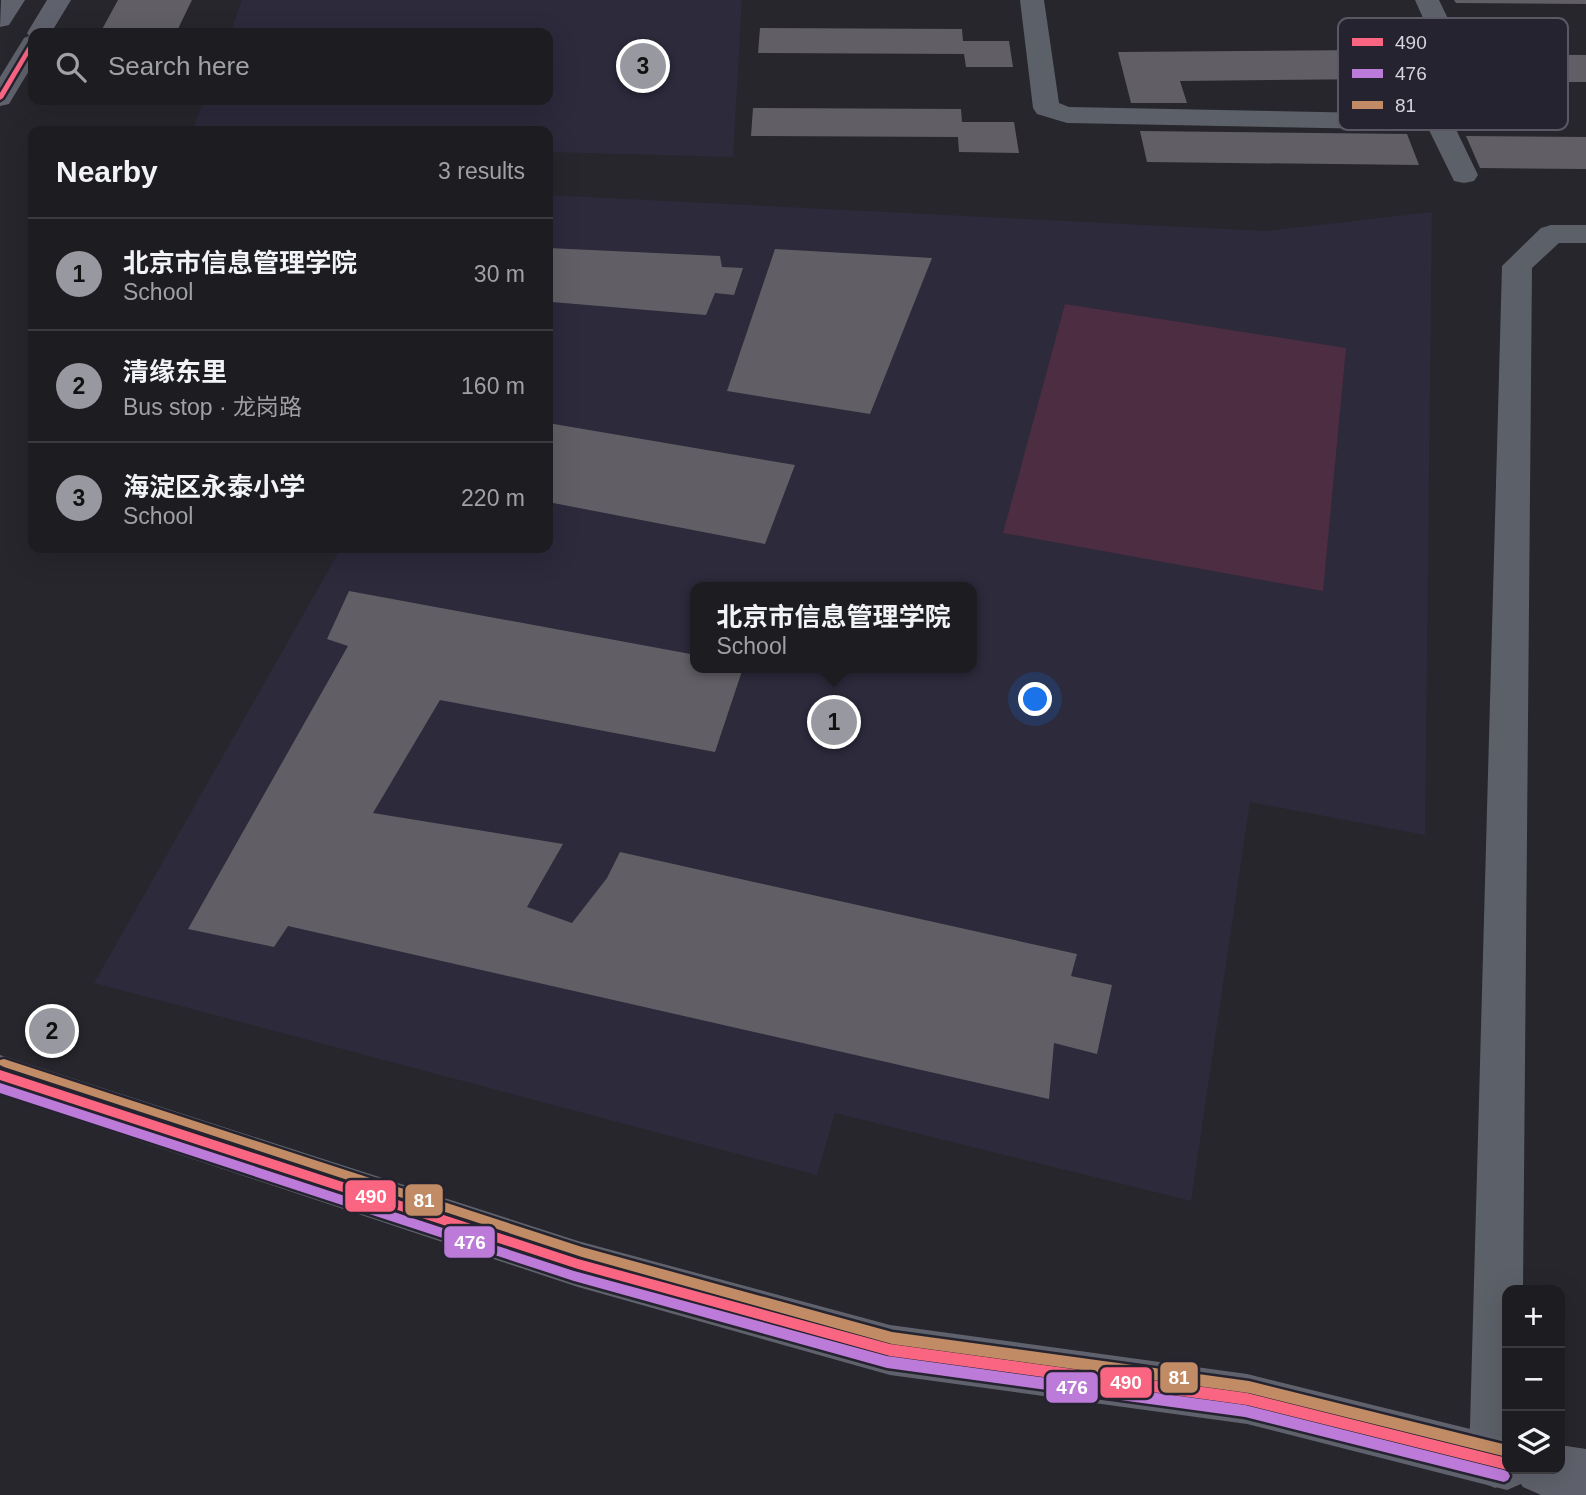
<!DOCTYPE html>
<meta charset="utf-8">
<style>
:root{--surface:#1c1c21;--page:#29292e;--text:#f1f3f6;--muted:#a0a1a5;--line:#3a3a3f;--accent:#9898a0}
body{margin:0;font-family:Helvetica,"Noto Sans SC",sans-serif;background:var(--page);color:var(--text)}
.controls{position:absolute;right:21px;bottom:21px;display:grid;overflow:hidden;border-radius:14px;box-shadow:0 7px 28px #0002}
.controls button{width:63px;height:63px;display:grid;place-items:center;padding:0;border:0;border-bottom:2px solid var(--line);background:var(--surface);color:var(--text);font:35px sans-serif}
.you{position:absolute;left:1036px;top:700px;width:24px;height:24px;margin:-18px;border:5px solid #fff;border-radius:50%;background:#1a73e8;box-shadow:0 0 0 10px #1a73e833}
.badge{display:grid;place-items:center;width:46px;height:46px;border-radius:50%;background:var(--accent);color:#111;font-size:23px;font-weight:700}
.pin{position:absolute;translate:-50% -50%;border:4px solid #fff;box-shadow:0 2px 7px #0006}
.popup{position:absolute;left:690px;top:582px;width:287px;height:91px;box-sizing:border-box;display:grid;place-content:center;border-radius:14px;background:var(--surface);filter:drop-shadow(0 2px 5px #0005);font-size:23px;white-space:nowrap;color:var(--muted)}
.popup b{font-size:26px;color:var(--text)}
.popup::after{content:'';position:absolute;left:50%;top:100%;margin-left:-14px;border:14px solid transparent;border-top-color:var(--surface)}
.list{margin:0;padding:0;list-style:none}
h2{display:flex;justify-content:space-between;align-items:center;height:91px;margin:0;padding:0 28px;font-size:30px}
h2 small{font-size:23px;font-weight:400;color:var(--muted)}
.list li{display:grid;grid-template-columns:46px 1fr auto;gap:21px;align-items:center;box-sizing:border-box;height:112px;padding:0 28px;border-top:2px solid var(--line)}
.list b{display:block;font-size:26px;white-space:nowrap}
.list p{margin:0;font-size:23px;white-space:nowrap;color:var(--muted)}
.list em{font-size:23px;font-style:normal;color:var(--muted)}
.icon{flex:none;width:38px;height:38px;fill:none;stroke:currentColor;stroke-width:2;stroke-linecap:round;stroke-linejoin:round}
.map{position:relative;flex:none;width:1586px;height:1495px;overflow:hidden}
.search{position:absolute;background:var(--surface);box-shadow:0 7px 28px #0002;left:28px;top:28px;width:525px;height:77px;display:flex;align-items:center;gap:18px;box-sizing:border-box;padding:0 24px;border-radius:14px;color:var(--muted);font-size:26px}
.panel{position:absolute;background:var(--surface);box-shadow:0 7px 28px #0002;left:28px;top:126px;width:525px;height:427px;border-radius:14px}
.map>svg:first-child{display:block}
.built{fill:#2c2a3b;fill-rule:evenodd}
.green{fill:#4c2d41}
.building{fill:#615f65}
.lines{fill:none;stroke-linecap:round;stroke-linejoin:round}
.street{fill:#5c6068;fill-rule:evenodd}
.secondary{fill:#5f626c;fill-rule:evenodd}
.bus-1-casing{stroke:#24232f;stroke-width:5}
.bus-2-casing{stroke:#24232f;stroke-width:5}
.bus-3-casing{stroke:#24232f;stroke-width:5}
.bus-1{fill:#fa6682;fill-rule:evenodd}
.bus-2{fill:#bd7bd9;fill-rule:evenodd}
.bus-3{fill:#c18c65;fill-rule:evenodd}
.key{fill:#24232f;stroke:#595864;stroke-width:2}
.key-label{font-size:19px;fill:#d6d5de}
.line-badge{stroke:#24232f;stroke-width:2.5}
.badge-label{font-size:19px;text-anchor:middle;font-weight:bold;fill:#fff}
</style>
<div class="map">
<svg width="1586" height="1495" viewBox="0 0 1586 1495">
<rect width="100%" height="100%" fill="#26262c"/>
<g class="built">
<polygon points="242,0 742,0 733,157 548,152 548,131 192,131 204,100 548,100 548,33 230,33"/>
<path d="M548,195l718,36 166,-19 -7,623 -175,-33 -59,399 -356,-88 -18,62 -723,-192 247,-435h207zM696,587h276v81h-276z"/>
</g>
<polygon class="green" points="1065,304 1346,348 1323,591 1003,533"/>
<g class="building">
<polygon points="118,0 192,0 176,33 100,33"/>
<polygon points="1454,0 1586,0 1586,4 1456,3"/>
<polygon points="760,28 962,29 963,41 1009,41 1013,67 966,67 964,54 758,53"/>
<polygon points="1369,50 1382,79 1180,81 1187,103 1131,103 1118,52"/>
<polygon points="1429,54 1586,55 1586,82 1498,82 1511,107 1455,107"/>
<polygon points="63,100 143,100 141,104 61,104"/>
<polygon points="753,108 961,109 962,122 1014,122 1019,153 959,152 958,137 751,136"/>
<polygon points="1140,131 1407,134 1419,165 1147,162"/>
<polygon points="1466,136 1586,137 1586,169 1480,168"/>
<polygon points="548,248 720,256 722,267 743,268 734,295 715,293 706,315 552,302 548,310"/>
<polygon points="775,249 932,258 870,414 727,391"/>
<polygon points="548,423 795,465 765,544 548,502"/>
<polygon points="349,591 696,655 696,668 743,668 715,752 440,700 373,813 563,844 527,907 572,923 607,878 620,852 1077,954 1071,976 1112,985 1097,1054 1054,1043 1049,1099 288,926 274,947 188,929 348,646 327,639"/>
</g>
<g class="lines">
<g class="street">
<polygon points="1020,0 1044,0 1059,103 1069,107 1422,114 1392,51 1396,46 1427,27 1415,0 1439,0 1453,29 1450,34 1419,53 1478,175 1474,181 1464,183 1454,181 1429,130 1067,123 1037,114 1033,108"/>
<polygon points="1551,225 1586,225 1586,243 1559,243 1532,268 1523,1290 1507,1290 1507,1469 1518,1469 1513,1480 1495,1488 1477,1480 1469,1462 1502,266 1541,228"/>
</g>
<g class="secondary">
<polygon points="1,0 25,0 9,25 0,27"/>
<polygon points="47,0 71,0 51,33 33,33 33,64 9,104 0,106 0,77 24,38 29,36 27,33"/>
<polygon points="0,1055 578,1241 890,1325 1247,1374 1507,1438 1507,1469 1560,1469 1560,1445 1586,1449 1586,1495 1541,1495 1523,1487 1521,1484 1507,1490 1247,1424 890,1375 578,1287 0,1095"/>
</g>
<defs>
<g id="bus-1">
<polygon points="33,41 33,47 3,98 0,100 0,93 30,43"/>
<polygon points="0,1070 578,1259 890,1344 1247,1393 1507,1458 1507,1469 1510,1469 1507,1470 1247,1405 890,1356 578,1269 0,1080"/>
</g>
<polygon id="bus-2" points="0,1083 574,1271 887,1356 1245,1405 1504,1470 1508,1472 1510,1476 1508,1480 1504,1482 1245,1417 887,1368 574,1281 0,1093"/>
<polygon id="bus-3" points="4,1059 582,1247 892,1332 1249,1381 1507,1445 1507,1457 1249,1393 892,1344 582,1257 4,1067 0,1065 0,1060"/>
</defs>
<use href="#bus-1" class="bus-1-casing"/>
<use href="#bus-2" class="bus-2-casing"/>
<use href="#bus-3" class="bus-3-casing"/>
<use href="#bus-1" class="bus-1"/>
<use href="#bus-2" class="bus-2"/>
<use href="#bus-3" class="bus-3"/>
</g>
<rect x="1338" y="18" width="230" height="112" rx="10" class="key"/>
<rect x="1352" y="38" width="31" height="8" fill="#fa6682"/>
<rect x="1352" y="69" width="31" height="9" fill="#bd7bd9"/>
<rect x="1352" y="101" width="31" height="8" fill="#c18c65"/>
<g class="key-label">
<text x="1395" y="49">490</text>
<text x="1395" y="80">476</text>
<text x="1395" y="112">81</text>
</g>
<g class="line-badge">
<rect x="344" y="1179" width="53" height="34" rx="7" fill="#fa6682"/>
<rect x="404" y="1183" width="40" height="34" rx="7" fill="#c18c65"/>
<rect x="443" y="1225" width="53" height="34" rx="7" fill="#bd7bd9"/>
<rect x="1159" y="1361" width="40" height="33" rx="7" fill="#c18c65"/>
<rect x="1099" y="1366" width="54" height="33" rx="7" fill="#fa6682"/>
<rect x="1045" y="1371" width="54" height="33" rx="7" fill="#bd7bd9"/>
</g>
<g class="badge-label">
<text x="371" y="1203">490</text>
<text x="424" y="1207">81</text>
<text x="470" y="1249">476</text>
<text x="1179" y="1384">81</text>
<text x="1126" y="1389">490</text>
<text x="1072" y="1394">476</text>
</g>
</svg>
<div class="controls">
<button>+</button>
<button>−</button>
<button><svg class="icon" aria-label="layers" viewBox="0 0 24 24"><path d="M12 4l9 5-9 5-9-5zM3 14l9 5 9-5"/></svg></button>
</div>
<div class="you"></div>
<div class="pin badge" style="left:834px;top:722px">1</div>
<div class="popup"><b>北京市信息管理学院</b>School</div>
<div class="pin badge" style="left:52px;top:1031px">2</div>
<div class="pin badge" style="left:643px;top:66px">3</div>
<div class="search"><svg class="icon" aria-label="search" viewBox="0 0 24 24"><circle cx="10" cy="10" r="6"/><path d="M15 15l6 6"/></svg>Search here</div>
<section class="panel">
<h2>Nearby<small>3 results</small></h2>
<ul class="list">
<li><span class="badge">1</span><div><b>北京市信息管理学院</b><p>School</p></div><em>30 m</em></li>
<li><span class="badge">2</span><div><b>清缘东里</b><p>Bus stop · 龙岗路</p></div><em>160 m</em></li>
<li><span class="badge">3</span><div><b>海淀区永泰小学</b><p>School</p></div><em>220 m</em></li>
</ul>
</section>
</div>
